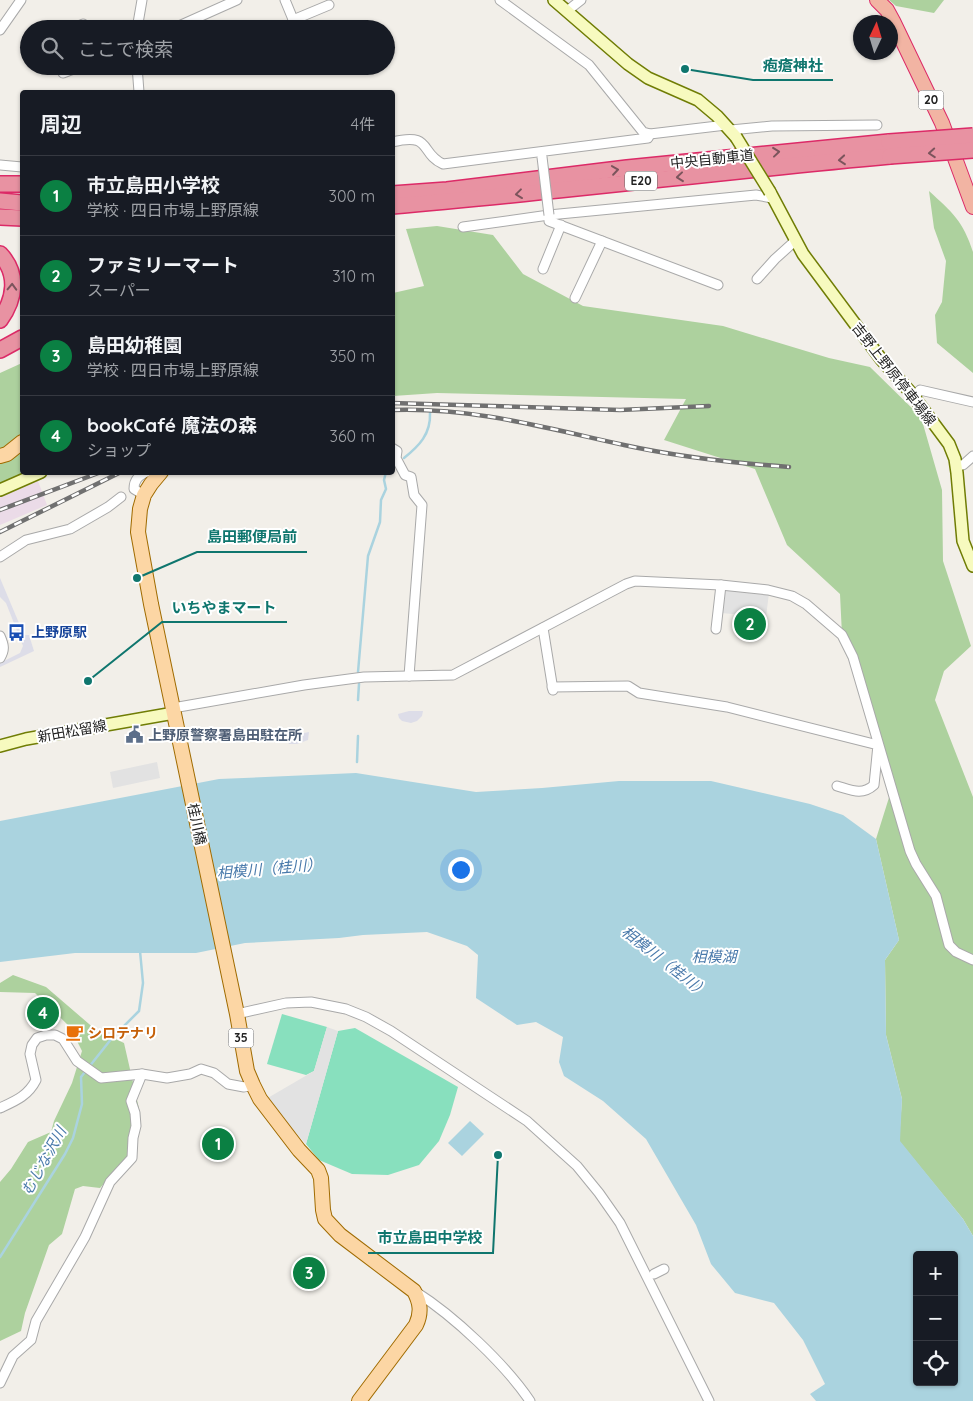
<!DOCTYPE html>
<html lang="ja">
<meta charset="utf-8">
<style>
:root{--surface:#171b24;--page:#20242c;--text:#f1f3f6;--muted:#9ea1a6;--line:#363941;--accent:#0b8043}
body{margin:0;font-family:Quicksand,"Noto Sans JP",sans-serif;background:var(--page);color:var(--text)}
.controls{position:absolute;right:15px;bottom:15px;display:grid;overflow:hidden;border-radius:5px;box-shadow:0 1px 4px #0004}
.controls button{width:45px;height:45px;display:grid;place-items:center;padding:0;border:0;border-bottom:1px solid var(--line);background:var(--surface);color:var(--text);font:25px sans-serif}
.compass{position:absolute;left:853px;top:15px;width:45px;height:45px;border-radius:50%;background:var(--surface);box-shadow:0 1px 4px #0004;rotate:4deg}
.you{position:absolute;left:460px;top:869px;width:18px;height:18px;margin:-12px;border:4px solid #fff;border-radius:50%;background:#1a73e8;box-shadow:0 0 0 8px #1a73e833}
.badge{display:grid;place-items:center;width:32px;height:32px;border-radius:50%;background:var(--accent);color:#fff;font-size:16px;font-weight:700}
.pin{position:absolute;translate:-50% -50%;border:2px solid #fff;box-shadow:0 1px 5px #0006}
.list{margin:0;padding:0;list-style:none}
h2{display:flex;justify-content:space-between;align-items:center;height:65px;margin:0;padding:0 20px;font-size:21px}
h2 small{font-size:16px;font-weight:400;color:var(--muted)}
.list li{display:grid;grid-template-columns:32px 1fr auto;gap:15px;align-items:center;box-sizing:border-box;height:80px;padding:0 20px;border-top:1px solid var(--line)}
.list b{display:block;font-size:19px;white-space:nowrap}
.list p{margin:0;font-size:16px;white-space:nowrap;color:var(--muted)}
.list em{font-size:16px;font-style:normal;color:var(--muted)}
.icon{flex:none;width:28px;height:28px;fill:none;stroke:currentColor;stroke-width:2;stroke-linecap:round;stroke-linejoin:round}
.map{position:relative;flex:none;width:973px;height:1401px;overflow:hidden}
.search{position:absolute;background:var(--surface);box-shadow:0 1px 4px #0004;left:20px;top:20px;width:375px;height:55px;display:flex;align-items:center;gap:12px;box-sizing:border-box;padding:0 18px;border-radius:28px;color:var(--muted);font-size:19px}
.panel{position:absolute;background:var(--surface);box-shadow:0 1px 4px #0004;left:20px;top:90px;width:375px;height:385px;border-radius:5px}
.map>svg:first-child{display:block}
.industrial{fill:#ebdbe8}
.forest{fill:#add19e}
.pitch{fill:#88e0be}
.parking{fill:#e2e2e2}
.plaza{fill:#dddde8}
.water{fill:#aad3df;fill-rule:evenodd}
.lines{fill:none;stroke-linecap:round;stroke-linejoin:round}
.stream{stroke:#aad3df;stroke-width:2.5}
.minor-casing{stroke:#a9a9a9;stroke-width:11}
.secondary-casing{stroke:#707d05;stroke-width:14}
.primary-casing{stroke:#a06b00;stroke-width:16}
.trunk-casing{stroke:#dc2a67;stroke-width:16}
.motorway-casing{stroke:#dc2a67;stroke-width:18}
.minor{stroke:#fff;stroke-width:9}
.secondary{stroke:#f7fabf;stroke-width:11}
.primary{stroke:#fcd6a4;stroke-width:14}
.trunk{stroke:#f2b4a3;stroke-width:14}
.motorway{stroke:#e892a2;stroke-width:15}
.rail-casing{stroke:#707070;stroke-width:4.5}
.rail{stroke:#fff;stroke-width:2.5;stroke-dasharray:8;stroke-linecap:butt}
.minor-bridge-casing{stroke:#a9a9a9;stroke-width:11;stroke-linecap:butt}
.secondary-bridge-casing{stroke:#707d05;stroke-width:14;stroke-linecap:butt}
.motorway-bridge-casing{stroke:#dc2a67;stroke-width:18;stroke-linecap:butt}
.minor-bridge{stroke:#fff;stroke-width:9}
.secondary-bridge{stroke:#f7fabf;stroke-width:11}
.motorway-bridge{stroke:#e892a2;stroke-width:15}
.oneway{stroke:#7b545c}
.labels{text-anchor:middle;stroke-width:4;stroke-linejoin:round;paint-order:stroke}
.shield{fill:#fff;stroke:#646464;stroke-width:1}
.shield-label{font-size:12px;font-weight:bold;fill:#222}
.street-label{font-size:14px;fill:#222;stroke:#fff}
.transit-label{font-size:14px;font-weight:bold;fill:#164399;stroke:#fff;text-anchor:start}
.service-label{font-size:14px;font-weight:bold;fill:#4e5e75;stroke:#fff;text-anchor:start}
.food-label{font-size:14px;font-weight:bold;fill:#c56008;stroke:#fff;text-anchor:start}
.water-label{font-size:15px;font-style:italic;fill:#4a7aab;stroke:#fff}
.leader{fill:none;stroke:#0f766e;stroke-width:2}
.callout-dot{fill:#0f766e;stroke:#fff;stroke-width:2}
.callout-label{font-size:15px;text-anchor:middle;font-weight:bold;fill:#0f766e;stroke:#fff;stroke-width:4;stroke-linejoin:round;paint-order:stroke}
</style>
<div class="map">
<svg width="973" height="1401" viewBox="0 0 973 1401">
<rect width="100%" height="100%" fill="#f2efe9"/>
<polygon class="industrial" points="38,481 47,505 0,525 0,497"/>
<g class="forest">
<polygon points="889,0 944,0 934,13 896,6"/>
<path d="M929,191c23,21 34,30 44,61v121l-36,-30 -2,-28 7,-13 4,-41 -12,-33z"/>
<polygon points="437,226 493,235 523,274 583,306 723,326 829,358 870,367 921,417 942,490 943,561 971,646 944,671 935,700 973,797 973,1236 963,1219 899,1141 902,1099 886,1035 885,960 899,940 876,839 892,788 842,635 840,594 787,545 755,469 664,440 686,399 437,393 393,396 393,293 424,286 406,229"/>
<polygon points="22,363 22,472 41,473 0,490 0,373"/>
<polygon points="13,975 46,987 96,1030 124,1043 140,1113 138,1132 125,1160 100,1188 83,1186 75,1189 62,1234 49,1245 25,1313 21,1331 0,1341 0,1182 11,1169 28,1142 51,1132 54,1121 72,1083 82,1051 70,1027 35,993 0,992 0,983"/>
</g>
<g class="pitch">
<polygon points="282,1014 327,1027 314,1071 306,1075 267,1064"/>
<polygon points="355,1028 458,1087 450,1115 439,1141 419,1165 388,1175 352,1174 319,1160 306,1144 338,1031"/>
</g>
<g class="parking">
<polygon points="723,589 769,593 766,617 721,613"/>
<polygon points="157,762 160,778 113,788 110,772"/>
<polygon points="327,1027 338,1031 306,1144 266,1099 314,1071"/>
</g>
<g class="plaza">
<polygon points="0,578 24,635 29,635 34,651 0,667 0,663 20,653 23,646 6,603 0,597"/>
<polygon points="409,711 423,711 422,716 417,721 411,723 402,721 399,718 398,714"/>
<polygon points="309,732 308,740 297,744 289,744 285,737"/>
</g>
<g class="water">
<path d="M356,773l120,19 66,-4 77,-7h92l99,23 33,11 33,24 23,101 -14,20 1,75 16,64 -2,42 63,78 10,17v165h-157l-6,-7 15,-10 -22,-44 -29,-37 -39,-10 -24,-29 -15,-39 -50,-86 -43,-38 -39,-25 -5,-14 4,-25 -27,-15 -19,3 -41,-27 2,-43 -11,-9 -40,-14 -64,3 -24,3 -94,5 -49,10h-121l-75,9v-141l219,-42zM917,1255h37v127h-37z"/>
<polygon points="470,1121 484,1134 462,1156 448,1143"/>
</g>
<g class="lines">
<g class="stream">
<path d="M404,458c15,-12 27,-24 26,-45"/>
<polyline points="392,467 394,466"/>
<polyline points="358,672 368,556 380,522 381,500 386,489 384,480 386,472"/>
<polyline points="358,700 359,684"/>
<polyline points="357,762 358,736"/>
<polyline points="0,1257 65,1154 73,1138 82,1104 81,1077 112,1038 139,1011 143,983 140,951"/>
</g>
<defs>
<g id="minor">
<polyline points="285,0 297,29"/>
<polyline points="567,11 581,0"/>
<polyline points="293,20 329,5"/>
<polyline points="72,29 83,24"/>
<polyline points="137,29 142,0"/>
<polyline points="172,29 237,0"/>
<polyline points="0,30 21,0"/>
<polyline points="61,66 63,73 81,66"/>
<polyline points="137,66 139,92"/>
<polyline points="731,130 772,126 877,125"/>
<polyline points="650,134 726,125"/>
<path d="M392,142c41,-10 27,11 51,22l205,-26 2,-4 -7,-2 -54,-67 -89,-65"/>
<polyline points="0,165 22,167"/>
<polyline points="549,215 549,221 718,285"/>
<polyline points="463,227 549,215 756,195 772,198"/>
<polyline points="543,269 561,225"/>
<polyline points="757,279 775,259 796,240"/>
<polyline points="575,298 602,241"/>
<polyline points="914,397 920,390 973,402"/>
<polyline points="392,448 397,451 396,458 405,475 411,477 414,495 422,505 409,676"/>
<polyline points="956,465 963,465 973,456"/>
<path d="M144,495l-10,-6c0,-9 4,-13 13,-17"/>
<polyline points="0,557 26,540 70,529 108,507 121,497"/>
<polyline points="543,628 553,690"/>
<polyline points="716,629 721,585"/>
<path d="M0,636c4,9 5,14 0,22"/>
<path d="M552,687l76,-1 11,7 88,14 151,38 -4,40c-12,11 -23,5 -37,1"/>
<polyline points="173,708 304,685 364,677 453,675 626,584 635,581 721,585 768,590 792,596 806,604 842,635 853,657 910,851 916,864 936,896 949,945 956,952 973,960"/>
<polyline points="237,1014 286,1003 311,1002 346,1009 366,1017 391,1031 527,1121 577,1166 599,1193 620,1223 709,1401"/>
<path d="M0,1108c15,-7 28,-12 36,-28l-6,-26 2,-9 5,-7 9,-3h9l8,4 14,22 24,17 41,-4 25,4 23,-4 11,-5 13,4 14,11 16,3 9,-2"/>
<polyline points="654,1274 664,1269"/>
<path d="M416,1292c38,24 89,72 114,109"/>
<polyline points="0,1383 13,1356 31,1340 36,1321 85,1237 110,1182 132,1158 133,1138 136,1126 135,1113 131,1101 142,1074"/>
</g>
<g id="secondary">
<polyline points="554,0 628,64 648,78 698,100 717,116 736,137"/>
<polyline points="770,192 803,254 881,359 911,393 949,444 955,459 957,473 963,541 973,566"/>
<polyline points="0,490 41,472"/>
<polyline points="0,746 26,739 174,713"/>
</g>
<g id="primary">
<polyline points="0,456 7,454 22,442"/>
<path d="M161,472l-10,12 -7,11 -4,14 -2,23 13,72 86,410 10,57 6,14 7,14 39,51 19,20 3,8 2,32 2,9 15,16 74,56c6,11 8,21 2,34l-57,76"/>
</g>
<polyline id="trunk" points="877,0 887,10 893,21 942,123 973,207"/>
<g id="motorway">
<polyline points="0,184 22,184"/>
<polyline points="392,194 447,190 627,168 889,142"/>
<polyline points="0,201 22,203"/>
<path d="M392,206c167,-14 332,-35 498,-50"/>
<polyline points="0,217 22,218"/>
<path d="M0,254c19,20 15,45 0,66"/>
<polyline points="0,350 22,338"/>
</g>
</defs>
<use href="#minor" class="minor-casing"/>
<use href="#secondary" class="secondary-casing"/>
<use href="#primary" class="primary-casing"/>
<use href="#trunk" class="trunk-casing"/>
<use href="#motorway" class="motorway-casing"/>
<use href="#minor" class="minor"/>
<use href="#secondary" class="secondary"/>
<use href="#primary" class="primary"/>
<use href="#trunk" class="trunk"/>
<use href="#motorway" class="motorway"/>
<defs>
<g id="rail">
<polyline points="392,403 620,410 709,406"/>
<path d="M392,410c81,-3 154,18 232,35 55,12 109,18 165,22"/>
<polyline points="0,510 101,472"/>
<polyline points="0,532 121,472"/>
</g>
</defs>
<use href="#rail" class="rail-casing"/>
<use href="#rail" class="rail"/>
<defs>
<polyline id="minor-bridge" points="542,157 549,215"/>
<polyline id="secondary-bridge" points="736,137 770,192"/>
<g id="motorway-bridge">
<polyline points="889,142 973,136"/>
<polyline points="890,156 973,150"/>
</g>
</defs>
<use href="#minor-bridge" class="minor-bridge-casing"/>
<use href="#secondary-bridge" class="secondary-bridge-casing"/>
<use href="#motorway-bridge" class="motorway-bridge-casing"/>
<use href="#minor-bridge" class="minor-bridge"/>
<use href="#secondary-bridge" class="secondary-bridge"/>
<use href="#motorway-bridge" class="motorway-bridge"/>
</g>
<defs><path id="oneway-chevron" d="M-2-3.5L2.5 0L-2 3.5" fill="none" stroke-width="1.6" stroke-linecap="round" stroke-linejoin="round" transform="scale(1.25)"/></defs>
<g class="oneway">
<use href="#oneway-chevron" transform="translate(776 152) rotate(-6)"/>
<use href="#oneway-chevron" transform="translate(932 153) rotate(176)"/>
<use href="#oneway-chevron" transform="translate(842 160) rotate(175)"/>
<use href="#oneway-chevron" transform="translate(615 170) rotate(-8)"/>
<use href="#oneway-chevron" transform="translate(680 177) rotate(174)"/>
<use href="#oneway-chevron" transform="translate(519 194) rotate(173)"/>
<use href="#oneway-chevron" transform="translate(12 287) rotate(-88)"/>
</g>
<defs>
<symbol id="bus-bare" viewBox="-9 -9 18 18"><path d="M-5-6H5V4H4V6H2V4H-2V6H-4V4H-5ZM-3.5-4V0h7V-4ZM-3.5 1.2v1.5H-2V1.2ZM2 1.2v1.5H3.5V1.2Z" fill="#1a4fb4" stroke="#fff" stroke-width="2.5" paint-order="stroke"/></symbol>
<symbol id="civic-bare" viewBox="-9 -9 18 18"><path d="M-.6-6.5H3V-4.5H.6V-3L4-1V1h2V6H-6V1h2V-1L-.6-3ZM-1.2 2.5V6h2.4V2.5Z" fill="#5c6f8a" stroke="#fff" stroke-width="2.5" paint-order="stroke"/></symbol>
<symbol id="cafe-bare" viewBox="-9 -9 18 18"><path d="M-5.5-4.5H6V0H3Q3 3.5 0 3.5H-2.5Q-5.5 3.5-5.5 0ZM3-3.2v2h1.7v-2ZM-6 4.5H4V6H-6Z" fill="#e8710a" stroke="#fff" stroke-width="2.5" paint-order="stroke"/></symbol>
</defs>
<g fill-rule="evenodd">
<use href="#bus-bare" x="4" y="620" width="25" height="25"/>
<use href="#civic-bare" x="122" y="722" width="25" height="25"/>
<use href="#cafe-bare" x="62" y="1020" width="25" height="25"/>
</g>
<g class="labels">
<g class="shield">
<rect x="918.5" y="90.5" width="25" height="19" rx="4"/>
<rect x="625" y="171.5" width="32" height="19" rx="4"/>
<rect x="228.5" y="1028.5" width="25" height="19" rx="4"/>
</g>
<g class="shield-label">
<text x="931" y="104">20</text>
<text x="641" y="185">E20</text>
<text x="241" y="1042">35</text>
</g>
<g class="street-label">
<text transform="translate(712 159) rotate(-6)" y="5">中央自動車道</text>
<text transform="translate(894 374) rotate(52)" y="5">吉野上野原停車場線</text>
<text transform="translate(72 731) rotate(-10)" y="5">新田松留線</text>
<text transform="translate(197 824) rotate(78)" y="5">桂川橋</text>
</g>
<g class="transit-label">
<text x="31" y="637">上野原駅</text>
</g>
<g class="service-label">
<text x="148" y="740">上野原警察署島田駐在所</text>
</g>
<g class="food-label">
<text x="88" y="1038">シロテナリ</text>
</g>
<g class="water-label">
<text transform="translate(269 869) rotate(-5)" y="5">相模川（桂川）</text>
<text x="714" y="962">相模湖</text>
<text transform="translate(665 962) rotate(38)" y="5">相模川（桂川）</text>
<text transform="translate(44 1161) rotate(-61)" y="5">むじな沢川</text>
</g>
</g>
<path class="leader" d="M685 69L753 80H833M137 578L197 552H307M88 681L162 622H287M498 1155L493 1253H368"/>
<g class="callout-dot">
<circle cx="685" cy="69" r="5"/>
<circle cx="137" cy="578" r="5"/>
<circle cx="88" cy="681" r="5"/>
<circle cx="498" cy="1155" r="5"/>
</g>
<g class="callout-label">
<text x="793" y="71">疱瘡神社</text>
<text x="252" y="542">島田郵便局前</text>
<text x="224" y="613">いちやまマート</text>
<text x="430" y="1243">市立島田中学校</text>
</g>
</svg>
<div class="controls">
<button>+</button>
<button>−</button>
<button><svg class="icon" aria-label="locate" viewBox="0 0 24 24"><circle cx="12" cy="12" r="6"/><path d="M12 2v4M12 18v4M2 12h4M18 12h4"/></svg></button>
</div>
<svg class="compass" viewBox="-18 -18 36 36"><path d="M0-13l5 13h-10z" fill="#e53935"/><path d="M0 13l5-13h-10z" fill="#9ea1a6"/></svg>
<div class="you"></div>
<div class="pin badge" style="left:218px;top:1144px">1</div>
<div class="pin badge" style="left:750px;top:624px">2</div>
<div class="pin badge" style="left:309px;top:1273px">3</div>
<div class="pin badge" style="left:43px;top:1013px">4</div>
<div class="search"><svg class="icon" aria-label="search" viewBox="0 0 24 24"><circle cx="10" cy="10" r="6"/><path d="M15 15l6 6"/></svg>ここで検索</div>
<section class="panel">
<h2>周辺<small>4件</small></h2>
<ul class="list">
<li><span class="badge">1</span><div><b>市立島田小学校</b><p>学校 · 四日市場上野原線</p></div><em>300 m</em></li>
<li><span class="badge">2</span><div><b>ファミリーマート</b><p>スーパー</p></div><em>310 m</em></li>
<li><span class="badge">3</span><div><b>島田幼稚園</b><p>学校 · 四日市場上野原線</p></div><em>350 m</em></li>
<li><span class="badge">4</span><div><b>bookCafé 魔法の森</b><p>ショップ</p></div><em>360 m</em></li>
</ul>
</section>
</div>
